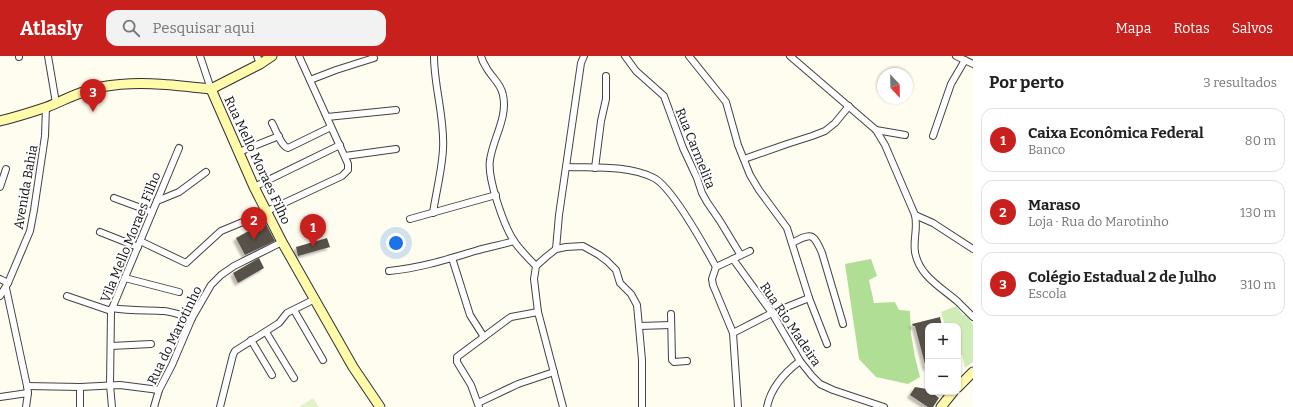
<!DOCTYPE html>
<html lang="pt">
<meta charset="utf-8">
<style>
:root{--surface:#fff;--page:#f2f2f2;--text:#222;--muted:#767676;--line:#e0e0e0;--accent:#c8201d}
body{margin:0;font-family:Bitter,serif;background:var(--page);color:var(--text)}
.controls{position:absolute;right:12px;bottom:12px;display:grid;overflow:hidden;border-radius:8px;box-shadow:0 1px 3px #0004}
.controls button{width:36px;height:36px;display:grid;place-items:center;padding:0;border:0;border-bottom:1px solid var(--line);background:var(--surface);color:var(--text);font:20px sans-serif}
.compass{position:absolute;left:877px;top:12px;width:36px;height:36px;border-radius:50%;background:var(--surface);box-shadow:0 1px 3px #0004;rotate:158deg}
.you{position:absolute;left:396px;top:187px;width:14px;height:14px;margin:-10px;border:3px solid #fff;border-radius:50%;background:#1a73e8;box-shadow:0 0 0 6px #1a73e833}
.badge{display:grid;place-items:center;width:26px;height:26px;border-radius:50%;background:var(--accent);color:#fff;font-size:13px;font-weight:700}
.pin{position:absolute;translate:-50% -33px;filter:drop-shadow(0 1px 2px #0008)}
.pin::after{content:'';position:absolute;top:21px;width:14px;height:12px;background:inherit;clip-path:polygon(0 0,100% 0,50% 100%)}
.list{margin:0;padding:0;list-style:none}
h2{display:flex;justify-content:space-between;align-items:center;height:52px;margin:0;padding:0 16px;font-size:17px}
h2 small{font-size:13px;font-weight:400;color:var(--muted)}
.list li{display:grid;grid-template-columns:26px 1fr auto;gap:12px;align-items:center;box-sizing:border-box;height:64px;margin:0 8px 8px;padding:0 8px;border:1px solid var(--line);border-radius:12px}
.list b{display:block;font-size:15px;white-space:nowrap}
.list p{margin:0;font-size:13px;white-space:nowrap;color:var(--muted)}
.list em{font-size:13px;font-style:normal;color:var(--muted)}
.icon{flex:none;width:22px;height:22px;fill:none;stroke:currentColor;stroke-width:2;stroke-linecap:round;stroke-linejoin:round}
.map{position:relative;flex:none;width:973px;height:351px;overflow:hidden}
header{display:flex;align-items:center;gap:24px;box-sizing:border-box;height:56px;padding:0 20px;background:var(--accent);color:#fff}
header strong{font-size:19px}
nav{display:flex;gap:22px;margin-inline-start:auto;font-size:14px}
.search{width:280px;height:36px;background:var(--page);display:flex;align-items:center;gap:10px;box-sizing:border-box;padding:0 14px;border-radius:12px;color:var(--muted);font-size:15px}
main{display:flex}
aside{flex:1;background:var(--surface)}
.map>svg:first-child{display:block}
.green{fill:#cfecb7}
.forest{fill:#b1de95}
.pitch{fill:#e2f3c9}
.building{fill:#58514a;filter:url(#shadow)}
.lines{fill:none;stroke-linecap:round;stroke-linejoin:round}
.street-casing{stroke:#424242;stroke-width:8}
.secondary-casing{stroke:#313131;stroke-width:11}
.street{stroke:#fff;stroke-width:6}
.secondary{stroke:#fffbab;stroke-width:9}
.labels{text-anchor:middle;stroke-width:4;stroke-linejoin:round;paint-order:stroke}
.street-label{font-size:13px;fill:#0f0f0f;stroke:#fff}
</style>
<header>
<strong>Atlasly</strong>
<div class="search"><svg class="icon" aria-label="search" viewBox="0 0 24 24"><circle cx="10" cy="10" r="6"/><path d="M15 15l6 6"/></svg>Pesquisar aqui</div>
<nav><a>Mapa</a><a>Rotas</a><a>Salvos</a></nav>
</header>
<main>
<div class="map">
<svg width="973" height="351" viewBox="0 0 973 351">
<defs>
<filter id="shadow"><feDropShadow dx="-3" dy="3" stdDeviation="1" flood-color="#0004"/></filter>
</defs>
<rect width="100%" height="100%" fill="#fffdf0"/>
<polygon class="green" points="956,250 963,259 966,259 973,268 973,306 965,312 962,299 958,300 958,270 945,270 941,256"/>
<polygon class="forest" points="871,203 877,220 869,224 874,247 895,246 899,254 910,255 911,278 915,301 920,321 908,328 876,321 859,303 845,208"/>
<polygon class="pitch" points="313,342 319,351 299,351"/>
<g class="building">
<polygon points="265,166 275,185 245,199 236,182"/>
<polygon points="327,182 330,191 298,200 296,191"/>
<polygon points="259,202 264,212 238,227 233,217"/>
<polygon points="940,261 942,270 928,270 928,312 926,312 915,270 913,270 912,268"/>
<polygon points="915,331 927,333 928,336 931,336 939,342 933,351 928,351 910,339"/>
</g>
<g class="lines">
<defs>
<g id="street">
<polyline points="19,0 19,1"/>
<polyline points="48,0 56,47"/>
<polyline points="200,0 211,33"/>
<polyline points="257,0 260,8"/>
<path d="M481,0c1,4 3,8 5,11 5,10 15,16 17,28 5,23 -10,43 -13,65 -3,18 14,66 24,81 6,9 14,17 22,25l-2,13 4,33 25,95"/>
<polyline points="625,0 636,15 664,40 683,92 697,122 702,137 707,146 720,165 740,198"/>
<polyline points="689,0 726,46 738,89 750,119 759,134 787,172 809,242 827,288"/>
<path d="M790,0l86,74 9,15 30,70c3,14 -2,24 0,37 4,24 26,35 43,50 5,5 10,10 15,15"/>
<polyline points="956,0 973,8"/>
<polyline points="310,24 336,14 374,2"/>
<polyline points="327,61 396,54"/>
<path d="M272,67c4,7 9,23 16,25l43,-21"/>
<polyline points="876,74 905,79"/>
<polyline points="933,80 951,28 965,4"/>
<polyline points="239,96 279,80"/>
<polyline points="345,100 396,93"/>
<polyline points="744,103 787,88 812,80 825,75 835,67 849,50"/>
<path d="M567,111c28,1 61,-2 87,11 19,10 51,69 62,89"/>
<polyline points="595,112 601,65 606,43 606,20"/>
<polyline points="0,131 6,113"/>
<polyline points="254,131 340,89"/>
<polyline points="114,142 152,156"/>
<polyline points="157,145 179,136 206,116"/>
<path d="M433,157c3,-21 9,-43 10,-64 2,-31 -9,-62 -9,-93"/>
<polyline points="915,159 933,167 973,193"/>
<polyline points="410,163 496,139"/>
<polyline points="100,176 138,191"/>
<polyline points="140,185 186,207 221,175 250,163 342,120 348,114 348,108 299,0"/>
<path d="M792,187c19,-10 21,-11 30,10l21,71"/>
<polyline points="556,193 559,159 581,7 584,0"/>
<polyline points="452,202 470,259 484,281"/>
<polyline points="733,203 772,257 800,305 812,320 820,328 833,334 884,351"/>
<polyline points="536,210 546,201 556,193 566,191 583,190 599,199 607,205 616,214 620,227 631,238 637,249 642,304 642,351"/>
<path d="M389,215c31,-3 56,-11 86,-20 13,-4 26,-6 39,-10"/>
<polyline points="125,222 179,236"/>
<polyline points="0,223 8,227"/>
<polyline points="6,232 27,330 28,337 26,351"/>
<polyline points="0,240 8,227 30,175 34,154 45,80 46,51"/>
<polyline points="67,240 111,255"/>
<path d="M112,252c18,3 35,2 52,3 10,1 19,5 28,7"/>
<polyline points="294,254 323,304"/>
<polyline points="671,258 672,304 674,306 687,305"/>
<polyline points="639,270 671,269"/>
<polyline points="266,276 294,322"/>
<polyline points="733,277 772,257 809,242"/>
<polyline points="251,284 272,319"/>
<polyline points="111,290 151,288"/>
<polyline points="27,330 80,331 120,329 159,334"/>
<polyline points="0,341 28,337"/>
<polyline points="478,347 518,328 554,316"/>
<polyline points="80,351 80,331"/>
<polyline points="112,351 110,329 111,255 179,92"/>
<polyline points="154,351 159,334 172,309 192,262 211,229 221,219 234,210 282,186"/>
<polyline points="220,351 233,299 235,295 279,267 287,257 315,243"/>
<polyline points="479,351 471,329 457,306 457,301 508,263 511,261 538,256"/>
<polyline points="738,351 733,277 713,229 712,223 716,211 750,195"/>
<path d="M767,351c4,-20 17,-34 33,-46"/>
</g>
<g id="secondary">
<polyline points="211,33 254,131 282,186 353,311 380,351"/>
<polyline points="211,33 260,8 272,0"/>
<path d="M0,65c16,-4 32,-9 47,-14 18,-7 35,-17 54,-20 37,-7 73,-2 110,2"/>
<polyline points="958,331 973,316"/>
<polyline points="941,351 953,336"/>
</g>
</defs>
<use href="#street" class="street-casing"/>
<use href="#secondary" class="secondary-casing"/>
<use href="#street" class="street"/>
<use href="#secondary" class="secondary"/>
</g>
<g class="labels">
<g class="street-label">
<text transform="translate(696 92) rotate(68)" y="5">Rua Carmelita</text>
<text transform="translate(258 104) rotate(65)" y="5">Rua Mello Moraes Filho</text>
<text transform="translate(25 131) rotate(-80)" y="5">Avenida Bahia</text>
<text transform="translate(130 181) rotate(-68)" y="5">Vila Mello Moraes Filho</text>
<text transform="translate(791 268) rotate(56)" y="5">Rua Rio Madeira</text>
<text transform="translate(174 279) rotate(-64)" y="5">Rua do Marotinho</text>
</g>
</g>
</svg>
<div class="controls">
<button>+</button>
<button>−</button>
</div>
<svg class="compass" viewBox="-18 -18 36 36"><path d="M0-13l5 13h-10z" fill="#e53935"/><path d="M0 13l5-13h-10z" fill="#767676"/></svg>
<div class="you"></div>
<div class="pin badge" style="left:313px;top:191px">1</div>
<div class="pin badge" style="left:254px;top:184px">2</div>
<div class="pin badge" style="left:93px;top:56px">3</div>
</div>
<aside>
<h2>Por perto<small>3 resultados</small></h2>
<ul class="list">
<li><span class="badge">1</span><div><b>Caixa Econômica Federal</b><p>Banco</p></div><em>80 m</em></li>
<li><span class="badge">2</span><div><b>Maraso</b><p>Loja · Rua do Marotinho</p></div><em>130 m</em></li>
<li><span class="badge">3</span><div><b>Colégio Estadual 2 de Julho</b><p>Escola</p></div><em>310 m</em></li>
</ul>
</aside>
</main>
